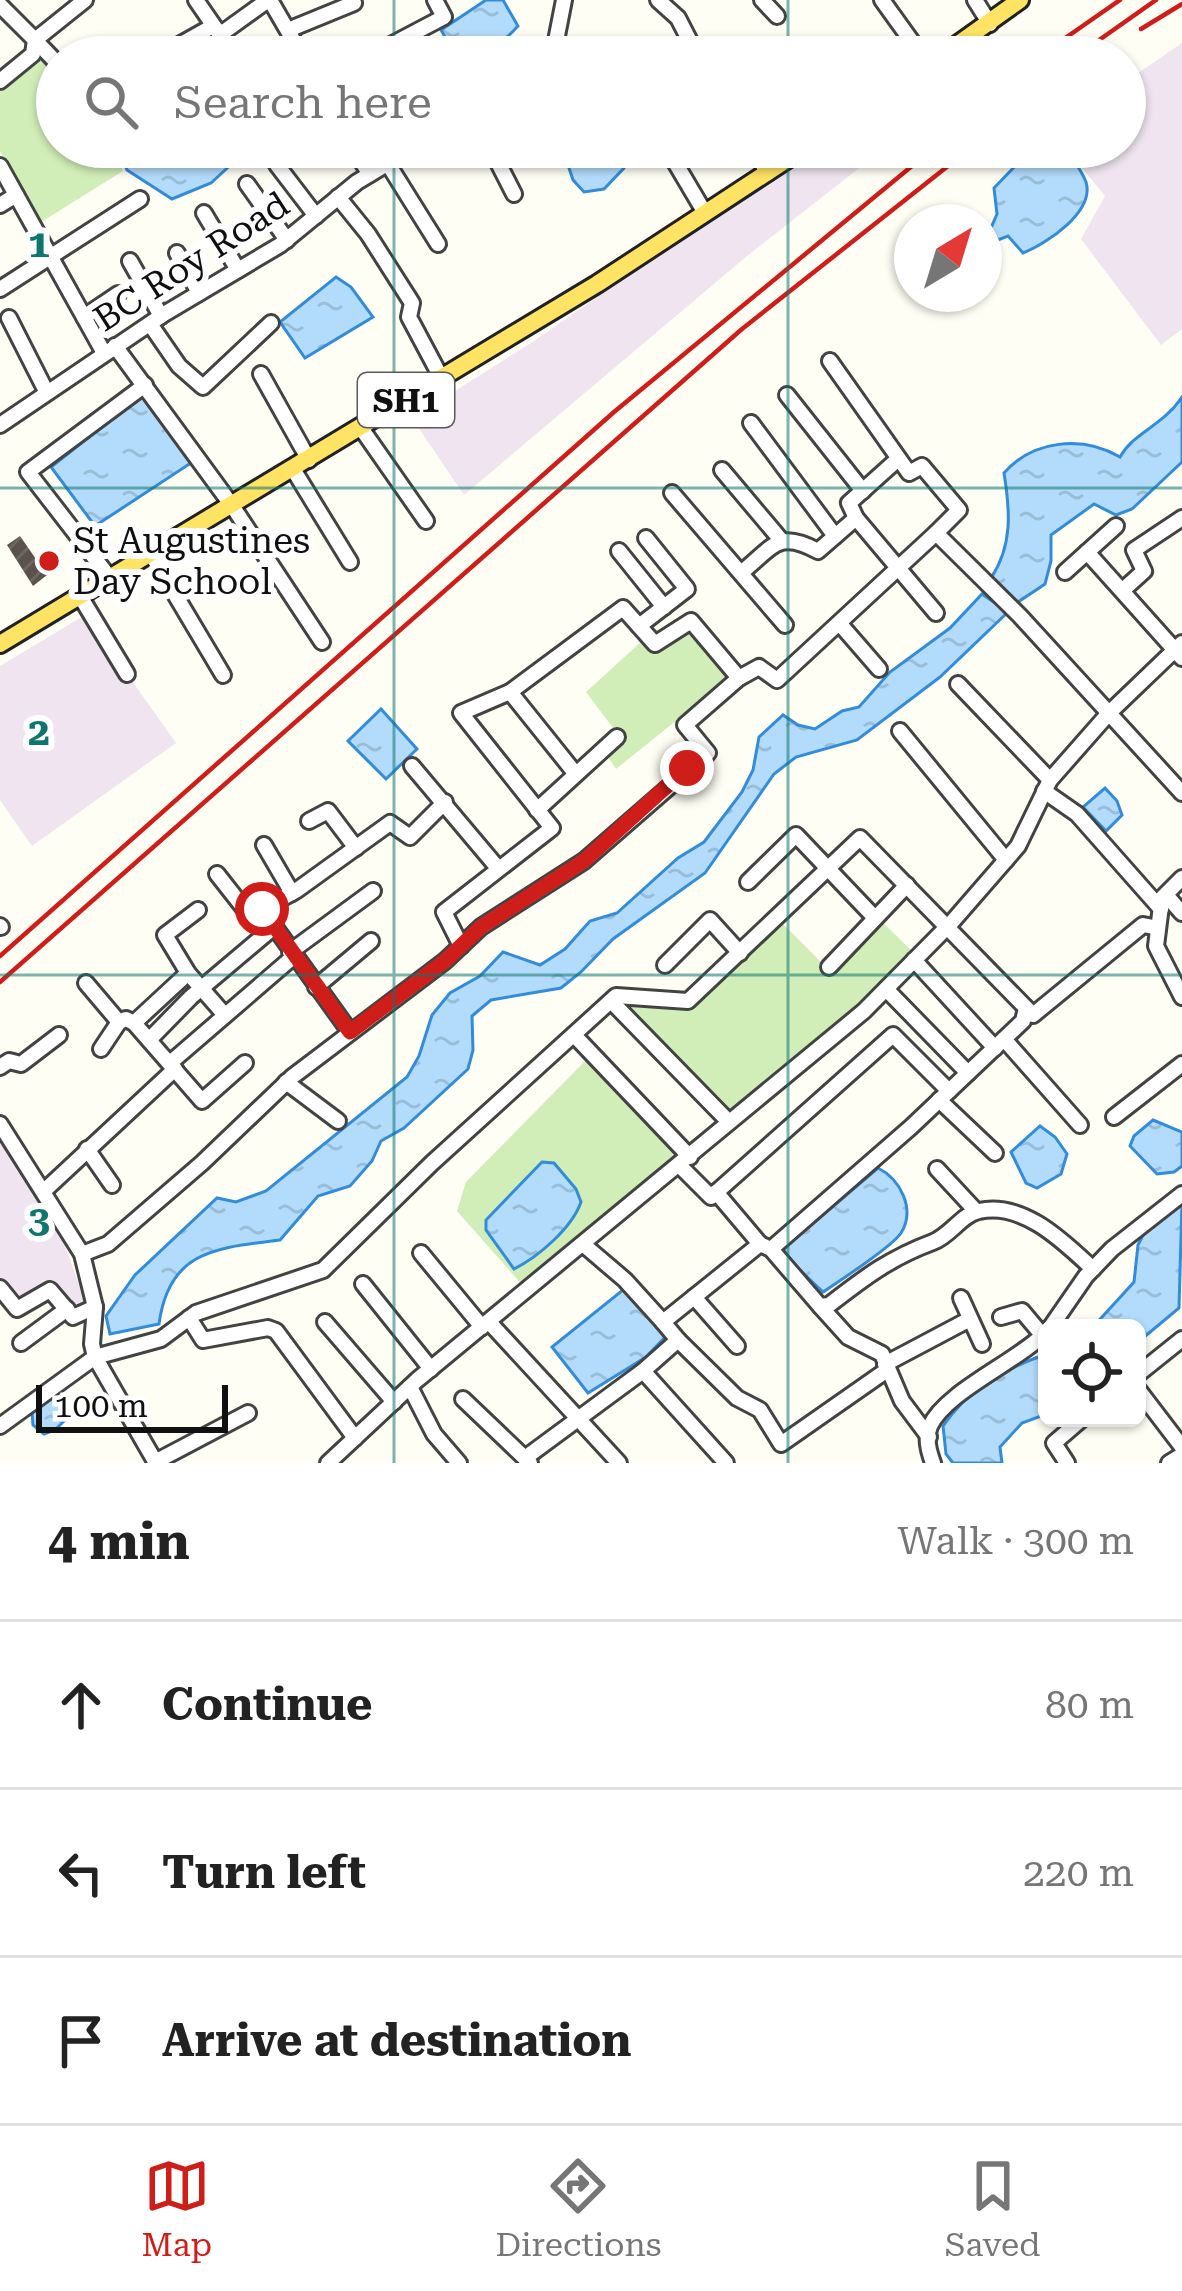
<!DOCTYPE html>
<meta charset="utf-8">
<style>
:root{--surface:#fff;--page:#f2f2f2;--text:#222;--muted:#767676;--line:#e0e0e0;--accent:#cf1d19}
body{margin:0;font-family:"Roboto Serif",serif;background:var(--page);color:var(--text)}
.controls{position:absolute;right:36px;bottom:36px;display:grid;overflow:hidden;border-radius:18px;box-shadow:0 3px 9px #0004}
.controls button{width:108px;height:108px;display:grid;place-items:center;padding:0;border:0;border-bottom:3px solid var(--line);background:var(--surface);color:var(--text);font:60px sans-serif}
.compass{position:absolute;left:894px;top:204px;width:108px;height:108px;border-radius:50%;background:var(--surface);box-shadow:0 3px 9px #0004;rotate:38deg}
.scale{position:absolute;left:36px;bottom:30px;width:192px;box-sizing:border-box;padding-left:12px;border:6px solid #101010;border-top:0;font-size:33px;line-height:42px;white-space:nowrap;color:#101010;-webkit-text-stroke:9px #fff;paint-order:stroke}
.stop{position:absolute;width:36px;height:36px;margin:-27px;border:9px solid #cf1d19;border-radius:50%;background:#fff}
.stop.end{background:#cf1d19;border-color:#fff;box-shadow:0 3px 12px #0008}
.list{margin:0;padding:0;list-style:none}
h2{display:flex;justify-content:space-between;align-items:center;height:156px;margin:0;padding:0 48px;font-size:51px}
h2 small{font-size:39px;font-weight:400;color:var(--muted)}
.list li{display:grid;grid-template-columns:78px 1fr auto;gap:36px;align-items:center;box-sizing:border-box;height:168px;padding:0 48px;border-top:3px solid var(--line)}
.list b{display:block;font-size:45px;white-space:nowrap}
.list em{font-size:39px;font-style:normal;color:var(--muted)}
.icon{flex:none;width:66px;height:66px;fill:none;stroke:currentColor;stroke-width:2;stroke-linecap:round;stroke-linejoin:round}
.map{position:relative;flex:none;width:1182px;height:1463px;overflow:hidden}
.search{position:absolute;background:var(--surface);box-shadow:0 3px 9px #0004;left:36px;right:36px;top:36px;height:132px;display:flex;align-items:center;gap:30px;box-sizing:border-box;padding:0 42px;border-radius:66px;color:var(--muted);font-size:45px}
.sheet{height:660px;background:var(--surface)}
nav{display:flex;justify-content:space-around;align-items:center;box-sizing:border-box;height:168px;border-top:3px solid var(--line);background:var(--surface);font-size:33px;color:var(--muted)}
nav a{display:grid;justify-items:center;gap:6px}
nav .on{color:var(--accent)}
.map>svg:first-child{display:block}
.industrial{fill:#efe4ef}
.park{fill:#d1eeb8}
.water{fill:url(#water-ripples);stroke:#328cda;stroke-width:3}
.building{fill:url(#building-hatch)}
.lines{fill:none;stroke-linecap:round;stroke-linejoin:round}
.minor-casing{stroke:#434343;stroke-width:20}
.major-casing{stroke:#212121;stroke-width:22}
.minor{stroke:#fff;stroke-width:14}
.major{stroke:#ffe364;stroke-width:16}
.rail{stroke:#cf1d19;stroke-width:4.5}
.route{stroke:#cf1d19;stroke-width:15}
.grid{fill:none;stroke:#0f766e;stroke-width:3;stroke-opacity:0.55}
.poi-dot{fill:#cf1d19;stroke:#fff;stroke-width:4.5}
.labels{text-anchor:middle;stroke-width:12;stroke-linejoin:round;paint-order:stroke}
.shield{fill:#fff;stroke:#585858;stroke-width:3}
.shield-label{font-size:33px;font-weight:bold;fill:#101010}
.street-label{font-size:36px;fill:#101010;stroke:#fff}
.poi-label{font-size:36px;fill:#101010;stroke:#fff;text-anchor:start}
.grid-label{font-size:39px;text-anchor:middle;font-weight:bold;fill:#0f766e;stroke:#fff;stroke-width:12;stroke-linejoin:round;paint-order:stroke}
</style>
<div class="map">
<svg width="1182" height="1463" viewBox="0 0 1182 1463">
<defs>
<pattern id="water-ripples" width="26" height="14" patternUnits="userSpaceOnUse" patternTransform="scale(3)"><rect width="26" height="14" fill="#b3dcfc"/><path d="M2 4q2-2 4 0t4 0M15 11q2-2 4 0t4 0" fill="none" stroke="#99bcd7"/></pattern>
<pattern id="building-hatch" width="6" height="6" patternUnits="userSpaceOnUse" patternTransform="scale(3)"><rect width="6" height="6" fill="#5a524b"/><path d="M-1 1l2-2M0 6l6-6M5 7l2-2" fill="none" stroke="#6d6661"/></pattern>
</defs>
<rect width="100%" height="100%" fill="#fffef4"/>
<g class="industrial">
<polygon points="1182,43 1182,329 1161,345 1081,239 1105,196 1065,147 1125,147 1125,82"/>
<polygon points="814,147 886,147 747,256 464,495 412,418 531,343"/>
<polygon points="85,615 176,743 32,846 0,800 0,666"/>
<polygon points="0,1132 51,1207 86,1304 74,1309 53,1282 19,1306 0,1280"/>
</g>
<g class="park">
<polygon points="40,55 57,67 57,147 113,147 123,171 38,224 0,151 0,92"/>
<polygon points="692,629 733,675 616,769 607,755 620,737 586,692 641,642 656,649"/>
<polygon points="879,919 914,953 873,998 728,1113 619,999 689,1005 780,921 829,970"/>
<polygon points="589,1057 683,1156 525,1288 457,1211 466,1182"/>
</g>
<g class="water">
<path d="M486,0h17l15,26c-16,18 -36,31 -61,31l-16,-27z"/>
<polygon points="118,147 250,147 211,183 172,199 127,170"/>
<polygon points="578,147 619,147 625,157 624,168 604,189 584,192 573,180 566,159"/>
<path d="M1041,147h23c7,10 18,23 22,35 9,30 -40,62 -63,71l-15,-17 -10,4 -7,-12 6,-14 -3,-26 29,-30z"/>
<polygon points="336,277 351,287 373,317 305,358 280,322"/>
<polygon points="145,393 197,459 95,526 51,467"/>
<path d="M1182,397v65l-50,47 -16,6 -22,-11 -43,31v26l-6,23 -30,20 -24,-26c22,-33 19,-68 13,-105 29,-33 78,-38 116,-16 15,-26 42,-30 62,-60z"/>
<path d="M982,594l26,18 -68,65 -83,63 -61,17 -22,17 -69,99 -92,66 -32,33 -20,16 -70,12 -19,16 1,34 -5,19 -64,59 -23,13 -9,20 -22,25 -32,10 -38,44c-62,8 -111,9 -121,84l-49,10 -4,-18 29,-41 82,-77 19,4 30,-11 141,-114 12,-21 13,-41 18,-22 30,-17 23,-24 37,13 25,-16 25,-28 27,-8 61,-55 26,-16 38,-50 11,-22 6,-33 24,-22 15,10 17,4 27,-18 17,-4 31,-35 60,-44z"/>
<polygon points="381,709 417,749 386,779 348,741"/>
<polygon points="1105,788 1117,801 1122,815 1106,831 1083,807"/>
<polygon points="1153,1120 1182,1132 1182,1166 1174,1172 1157,1174 1130,1146 1134,1136"/>
<polygon points="1040,1126 1055,1137 1067,1154 1061,1174 1037,1188 1026,1183 1011,1152"/>
<path d="M542,1162l12,1 22,26 5,13c-9,26 -43,55 -67,67l-28,-39v-10z"/>
<path d="M878,1168c22,11 38,41 23,65 -8,13 -63,49 -78,59l-39,-37v-7z"/>
<polygon points="1182,1202 1179,1308 1137,1343 1137,1328 1092,1328 1134,1282 1138,1245 1145,1231"/>
<polygon points="629,1285 669,1333 646,1357 588,1393 552,1347"/>
<path d="M1038,1357l9,3 -3,55 -22,8 -22,24 2,16h-49l-7,-9 -3,-28c25,-36 54,-53 95,-69z"/>
<polygon points="56,1395 67,1400 74,1411 55,1430 44,1434 33,1425 32,1412 43,1397"/>
</g>
<polygon class="building" points="20,536 47,575 33,586 7,545"/>
<g class="lines">
<defs>
<g id="minor">
<polyline points="196,0 218,32 225,31 268,0"/>
<polyline points="270,0 303,57"/>
<polyline points="658,0 678,18 698,57"/>
<polyline points="762,0 777,16"/>
<polyline points="882,0 923,57"/>
<polyline points="975,0 990,24"/>
<polyline points="0,5 35,40 33,54 0,81"/>
<polyline points="288,30 354,3"/>
<polyline points="158,57 213,26"/>
<polyline points="368,57 444,17 435,0"/>
<polyline points="545,57 555,46 564,0"/>
<polyline points="57,63 35,40 85,0"/>
<polyline points="352,147 370,174"/>
<polyline points="490,147 514,194"/>
<polyline points="666,147 705,213"/>
<polyline points="752,147 768,173"/>
<polyline points="388,164 438,244"/>
<polyline points="277,165 316,216"/>
<polyline points="0,166 104,353"/>
<polyline points="247,184 287,240"/>
<polyline points="338,197 368,234 412,303 409,317 442,379"/>
<polyline points="0,205 16,195"/>
<polyline points="204,213 238,270"/>
<polyline points="177,253 199,293"/>
<polyline points="130,261 161,316"/>
<polyline points="0,289 140,199"/>
<polyline points="84,317 118,294"/>
<polyline points="9,318 46,391"/>
<polyline points="150,324 179,366 203,387 271,323"/>
<polyline points="115,346 233,507 322,642"/>
<polyline points="830,361 909,473 922,466 959,510 936,533"/>
<polyline points="261,374 309,460"/>
<polyline points="787,395 863,491"/>
<polyline points="751,423 835,536"/>
<polyline points="0,425 164,314 280,245 357,182 415,147"/>
<polyline points="361,428 426,521"/>
<polyline points="898,459 849,503 856,518 936,613"/>
<polyline points="293,469 350,562"/>
<polyline points="722,470 781,540"/>
<polyline points="672,493 785,625"/>
<polyline points="619,551 664,607"/>
<polyline points="1087,552 1182,658"/>
<polyline points="151,554 223,675"/>
<path d="M742,572c31,-25 36,-43 76,-21l38,-33"/>
<polyline points="1065,572 1116,526"/>
<polyline points="110,578 28,472 145,385"/>
<polyline points="1123,590 1144,571 1134,550 1182,518"/>
<polyline points="80,596 127,674"/>
<polyline points="840,624 879,669"/>
<polyline points="639,626 687,589 646,538"/>
<polyline points="958,684 1050,780"/>
<polyline points="510,692 623,608 655,644 691,621 739,678"/>
<polyline points="900,731 1006,860"/>
<polyline points="412,766 497,867"/>
<polyline points="1044,791 1077,814 1161,909"/>
<polyline points="537,810 617,737"/>
<polyline points="309,821 328,811 356,848"/>
<polyline points="264,845 292,893"/>
<polyline points="217,874 250,916 297,890 390,823 410,837 445,802"/>
<polyline points="1182,878 1162,898 1156,946 1182,997"/>
<polyline points="748,882 796,835 875,918"/>
<polyline points="1166,895 1182,913"/>
<polyline points="198,910 165,935 188,973 224,1014"/>
<polyline points="269,919 350,1032"/>
<polyline points="0,926 1,927"/>
<polyline points="461,946 444,912 552,828 461,713 510,692 575,773"/>
<polyline points="290,952 373,891"/>
<polyline points="914,960 995,1048"/>
<polyline points="665,965 710,920 740,953"/>
<polyline points="829,967 907,885"/>
<polyline points="86,983 119,1022"/>
<polyline points="316,987 371,941"/>
<polyline points="886,989 968,1073"/>
<polyline points="611,1001 729,1122"/>
<polyline points="134,1023 188,973"/>
<polyline points="574,1035 690,1157"/>
<polyline points="1004,1039 1080,1125"/>
<polyline points="149,1040 191,997 274,927"/>
<polyline points="101,1049 119,1022 126,1019 134,1023 202,1101 245,1063"/>
<polyline points="170,1063 293,957"/>
<polyline points="0,1067 9,1061 21,1064 59,1035"/>
<polyline points="286,1082 338,1121"/>
<polyline points="939,1100 995,1153"/>
<polyline points="1114,1117 1182,1064"/>
<polyline points="0,1124 82,1254 95,1307 92,1344 95,1357 156,1463"/>
<polyline points="87,1149 112,1185"/>
<polyline points="680,1166 711,1197 893,1035 949,1091"/>
<polyline points="937,1169 976,1211"/>
<polyline points="44,1191 175,1069"/>
<polyline points="716,1192 760,1244"/>
<polyline points="584,1245 625,1280 663,1322"/>
<polyline points="771,1249 911,1127 1023,1021 1026,1008"/>
<polyline points="421,1253 482,1327"/>
<polyline points="82,1254 108,1244 202,1163 292,1077 445,961 481,927 584,861 708,753 685,725 739,678 759,667 777,680 936,533 1020,616 1182,793"/>
<polyline points="363,1284 431,1369"/>
<polyline points="0,1288 17,1309 50,1290 73,1317 95,1307"/>
<polyline points="694,1297 737,1346"/>
<polyline points="961,1298 982,1344"/>
<polyline points="820,1306 848,1337 882,1354 902,1401 929,1437"/>
<polyline points="1001,1317 1022,1311 1043,1336"/>
<polyline points="189,1318 203,1340 268,1328 276,1331 355,1438"/>
<polyline points="325,1322 394,1402"/>
<polyline points="489,1322 619,1463"/>
<polyline points="1050,1328 1086,1276 1112,1249 1182,1194"/>
<polyline points="678,1340 737,1398 760,1410 781,1444 887,1370"/>
<polyline points="21,1343 67,1309"/>
<polyline points="885,1364 970,1319"/>
<path d="M643,1371l35,-31 -15,-18 97,-78 11,5 49,57 9,-1c36,-28 61,-47 104,-63 17,-6 29,-28 46,-31 44,-10 85,31 114,58"/>
<polyline points="1137,1375 1182,1339"/>
<polyline points="410,1387 434,1434 459,1463"/>
<polyline points="1137,1388 1182,1447"/>
<polyline points="463,1399 530,1463"/>
<polyline points="0,1426 95,1357 161,1339 196,1313 323,1270 432,1163 616,996 688,1001 860,838 1033,1015 1143,925 1158,928"/>
<polyline points="525,1458 643,1371 726,1463"/>
<polyline points="155,1462 248,1413"/>
<polyline points="328,1463 417,1380 864,1011 952,922 1018,846 1050,780 1109,713 1182,643"/>
<path d="M933,1463c-4,-11 -8,-24 -3,-37 16,-35 89,-65 117,-95"/>
<polyline points="1067,1463 1054,1443 1083,1418"/>
<polyline points="1169,1463 1182,1455"/>
</g>
<g id="major">
<polyline points="940,57 1020,0"/>
<polyline points="0,644 597,284 806,147"/>
</g>
</defs>
<use href="#minor" class="minor-casing"/>
<use href="#major" class="major-casing"/>
<use href="#minor" class="minor"/>
<use href="#major" class="major"/>
<g class="rail">
<polyline points="1141,29 1182,4"/>
<polyline points="1038,57 1120,0"/>
<polyline points="1075,57 1156,0"/>
<polyline points="0,956 614,412 935,147"/>
<polyline points="0,982 742,329 972,147"/>
</g>
</g>
<g class="lines">
<polyline class="route" points="262,909 350,1032 445,961 481,927 584,861 687,768"/>
</g>
<path class="grid" d="M394,0v57M788,0v57M394,147v1316M788,147v1316M0,488h1182M0,975h1182"/>
<circle class="poi-dot" cx="49" cy="561" r="12"/>
<g class="labels">
<rect class="shield" x="358" y="373" width="96" height="54" rx="9"/>
<g class="shield-label">
<text x="406" y="412">SH1</text>
</g>
<g class="street-label">
<text transform="translate(191 261) rotate(-33)" y="13">BC Roy Road</text>
</g>
<g class="poi-label">
<text x="73" y="553">St Augustines<tspan x="73" dy="41">Day School</tspan></text>
</g>
</g>
<g class="grid-label">
<text x="39" y="257">1</text>
<text x="39" y="745">2</text>
<text x="39" y="1233">3</text>
</g>
</svg>
<div class="controls">
<button><svg class="icon" aria-label="locate" viewBox="0 0 24 24"><circle cx="12" cy="12" r="6"/><path d="M12 2v4M12 18v4M2 12h4M18 12h4"/></svg></button>
</div>
<svg class="compass" viewBox="-18 -18 36 36"><path d="M0-13l5 13h-10z" fill="#e53935"/><path d="M0 13l5-13h-10z" fill="#767676"/></svg>
<div class="scale">100 m</div>
<div class="stop" style="left:262px;top:909px"></div>
<div class="stop end" style="left:687px;top:768px"></div>
<div class="search"><svg class="icon" aria-label="search" viewBox="0 0 24 24"><circle cx="10" cy="10" r="6"/><path d="M15 15l6 6"/></svg>Search here</div>
</div>
<section class="sheet">
<h2>4 min<small>Walk · 300 m</small></h2>
<ul class="list">
<li><svg class="icon" aria-label="ahead" viewBox="0 0 24 24"><path d="M12 20V5M6 11l6-6 6 6"/></svg><div><b>Continue</b></div><em>80 m</em></li>
<li><svg class="icon" aria-label="left" viewBox="0 0 24 24"><path d="M17 20v-9H6M10 6l-5 5 5 5"/></svg><div><b>Turn left</b></div><em>220 m</em></li>
<li><svg class="icon" aria-label="arrive" viewBox="0 0 24 24"><path d="M6 21V4h12l-3 4 3 4H6"/></svg><div><b>Arrive at destination</b></div></li>
</ul>
</section>
<nav>
<a class="on"><svg class="icon" aria-label="map" viewBox="0 0 24 24"><path d="M3 6l6-2 6 2 6-2v14l-6 2-6-2-6 2zM9 4v14M15 6v14"/></svg>Map</a>
<a><svg class="icon" aria-label="directions" viewBox="0 0 24 24"><path d="M12 3l9 9-9 9-9-9zM9 14v-3h6M13 9l2 2-2 2"/></svg>Directions</a>
<a><svg class="icon" aria-label="saved" viewBox="0 0 24 24"><path d="M7 4h10v16l-5-4-5 4z"/></svg>Saved</a>
</nav>
